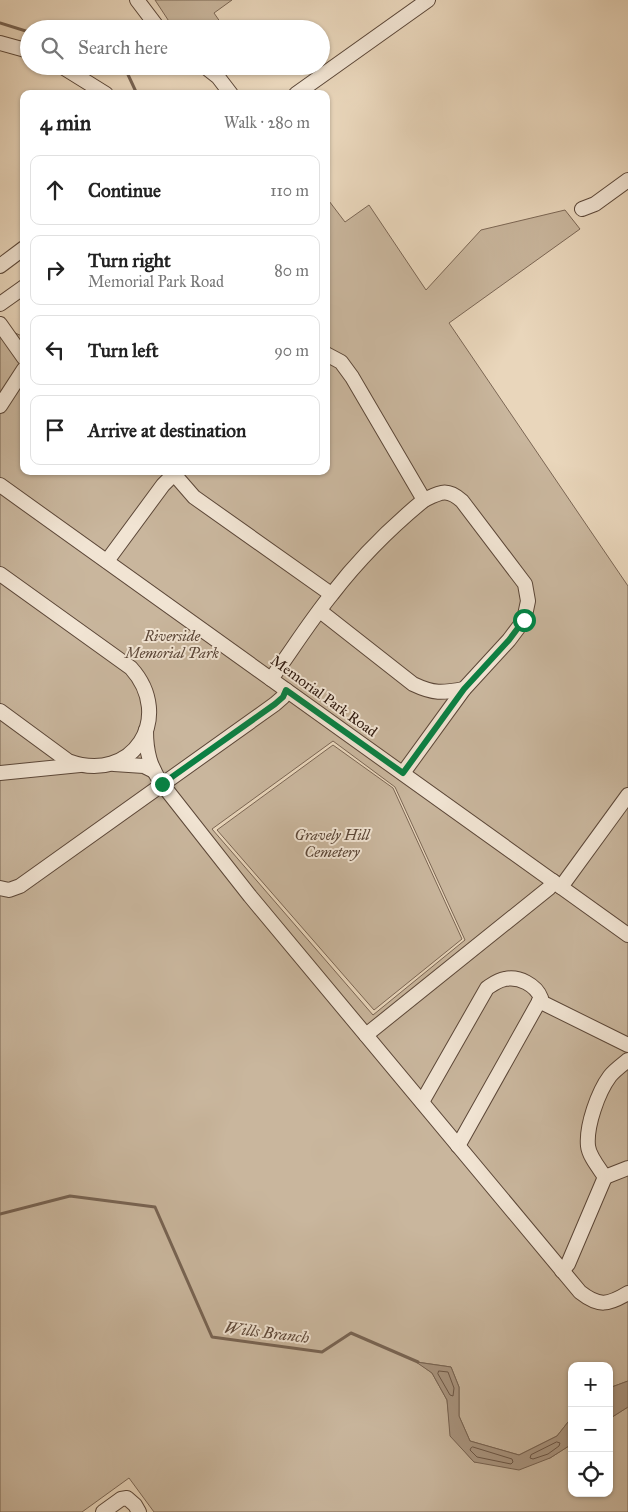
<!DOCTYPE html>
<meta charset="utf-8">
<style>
:root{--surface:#fff;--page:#f2f2f2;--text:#222;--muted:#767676;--line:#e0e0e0}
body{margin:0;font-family:"IM FELL Great Primer",serif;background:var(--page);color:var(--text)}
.controls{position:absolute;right:15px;bottom:15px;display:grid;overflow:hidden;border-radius:10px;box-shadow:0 1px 4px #0004}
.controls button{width:45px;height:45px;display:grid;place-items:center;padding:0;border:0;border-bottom:1px solid var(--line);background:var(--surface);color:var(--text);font:25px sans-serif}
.stop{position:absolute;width:15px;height:15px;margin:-11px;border:4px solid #0b8043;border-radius:50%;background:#fff}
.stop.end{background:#0b8043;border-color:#fff;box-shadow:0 1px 5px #0008}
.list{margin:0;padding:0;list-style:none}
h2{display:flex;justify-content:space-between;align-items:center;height:65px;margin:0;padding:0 20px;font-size:21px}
h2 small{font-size:16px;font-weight:400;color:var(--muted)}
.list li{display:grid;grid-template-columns:32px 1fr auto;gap:15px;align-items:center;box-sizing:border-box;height:70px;margin:0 10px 10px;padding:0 10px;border:1px solid var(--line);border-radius:10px}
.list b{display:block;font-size:19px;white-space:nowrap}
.list p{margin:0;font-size:16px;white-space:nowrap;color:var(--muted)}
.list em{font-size:16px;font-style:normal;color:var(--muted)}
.icon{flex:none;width:28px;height:28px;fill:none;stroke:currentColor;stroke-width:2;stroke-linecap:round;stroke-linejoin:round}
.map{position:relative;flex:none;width:628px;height:1512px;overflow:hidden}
.search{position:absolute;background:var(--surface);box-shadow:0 1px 4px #0004;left:20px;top:20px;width:310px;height:55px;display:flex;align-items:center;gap:12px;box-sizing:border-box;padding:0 18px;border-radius:28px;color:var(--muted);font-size:19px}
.panel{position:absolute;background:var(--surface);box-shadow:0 1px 4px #0004;left:20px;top:90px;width:310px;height:385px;border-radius:10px}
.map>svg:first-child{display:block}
.green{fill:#c9b69d;stroke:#7b6654;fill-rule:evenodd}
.water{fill:#a99580;stroke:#776352}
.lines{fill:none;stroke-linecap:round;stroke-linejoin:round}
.shore{stroke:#6b5646;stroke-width:1}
.stream{stroke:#776352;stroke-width:3}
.minor-casing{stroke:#5c4738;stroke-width:16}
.minor{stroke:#f1e4d3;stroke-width:14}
.route{stroke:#0b8043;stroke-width:6}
.labels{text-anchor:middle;stroke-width:4;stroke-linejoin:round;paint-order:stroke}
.park-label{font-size:15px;font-style:italic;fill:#5c4738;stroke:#f1e4d3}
.street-label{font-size:15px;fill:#2d170c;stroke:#f1e4d3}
.water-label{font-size:16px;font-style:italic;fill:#5f493a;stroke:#f1e4d3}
</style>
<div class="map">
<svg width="628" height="1512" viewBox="0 0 628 1512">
<rect width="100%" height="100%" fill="#e9d6bb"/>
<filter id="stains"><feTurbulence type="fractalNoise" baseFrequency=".004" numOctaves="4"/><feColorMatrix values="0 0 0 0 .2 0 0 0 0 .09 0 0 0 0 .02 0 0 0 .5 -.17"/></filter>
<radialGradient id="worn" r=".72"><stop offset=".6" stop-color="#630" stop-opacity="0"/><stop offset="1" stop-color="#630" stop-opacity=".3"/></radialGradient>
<g class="green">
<polygon points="155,0 232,0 214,13 225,29 174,29"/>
<path d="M326,197l19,25 24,-17 57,85 55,-60 84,-20 15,19 -131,94 179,263v795l-19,7v-22h-37v51l-15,19 -38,19 -49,-14 -11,-25v-29l-8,-20 -34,-5 15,11 15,27 4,36 23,26 76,-4 22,-14v49h37v-74l19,-12v105h-474l-25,-34 -47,34h-82v-1186l24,11v134h302zM333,741l62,46 70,153 -92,75 -161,-186z"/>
<polygon points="333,745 393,788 462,939 374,1010 217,830"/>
</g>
<g class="water">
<polygon points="416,1362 451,1367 459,1387 459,1416 470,1441 519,1455 557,1436 572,1417 572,1444 550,1458 519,1470 474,1462 450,1436 447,1400 432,1373"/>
<polygon points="628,1381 628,1407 609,1419 609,1388"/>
</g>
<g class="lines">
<g class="shore">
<polygon points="439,1371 448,1372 454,1388 453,1396 450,1395 438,1374"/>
<polygon points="557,1442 560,1443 559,1446 548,1454 533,1459 530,1458 531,1455"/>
<polygon points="473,1447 512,1459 513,1462 511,1464 477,1457 470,1450 471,1448"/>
</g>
<g class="stream">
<polyline points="0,23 29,32"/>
<polyline points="124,66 137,94"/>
<polyline points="0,1214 70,1196 155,1207 212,1337 322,1352 351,1333 418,1362"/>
</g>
<defs>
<g id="minor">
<polyline points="137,0 159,29"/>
<polyline points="0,43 29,51"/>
<polyline points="61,66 106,94"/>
<polyline points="204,66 218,77 231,94"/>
<polyline points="296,94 428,0"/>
<polyline points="582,209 595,204 628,180"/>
<polyline points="0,266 24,248"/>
<polyline points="0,304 24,287"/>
<polyline points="0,324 24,358"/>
<polyline points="0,406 24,369"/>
<polyline points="174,474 194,497 331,594"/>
<polyline points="0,485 628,935"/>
<polyline points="107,561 163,485 177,471"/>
<path d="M0,574l131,94c44,49 2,117 -63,93l-68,-50"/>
<path d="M320,611l93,73c21,10 29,9 51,5"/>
<path d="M271,679c21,-29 39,-58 61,-85 27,-35 58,-66 92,-94l-72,-123 -11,-15 -15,-8"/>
<path d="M146,730c0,22 4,37 16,54l88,112 330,396c19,15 28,13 48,1"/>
<polyline points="114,764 144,766 154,771"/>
<polyline points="0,773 80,765"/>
<path d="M403,773l61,-84 45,-49 15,-20 4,-19 -3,-17 -63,-83c-15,-13 -21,-9 -38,-1"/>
<polyline points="561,887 628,795"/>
<polyline points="0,888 9,890 20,886 275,704 283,697 286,690"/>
<polyline points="539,1001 628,1045"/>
<polyline points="366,1035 549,888 553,881"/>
<path d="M422,1102l65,-114c6,-4 11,-8 18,-9 14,-3 31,6 36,19l-83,148"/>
<polyline points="605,1177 628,1168"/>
<path d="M562,1271l6,-7 37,-87c-6,-9 -16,-21 -17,-31 -2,-20 10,-54 22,-70 5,-6 12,-11 18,-16"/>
<polyline points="103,1512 121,1499 127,1498 135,1505 139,1512"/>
</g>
</defs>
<use href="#minor" class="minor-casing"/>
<use href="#minor" class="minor"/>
</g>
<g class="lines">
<polyline class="route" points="162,784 275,704 283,697 286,690 403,773 464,689 509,640 524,620"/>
</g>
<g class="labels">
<g class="park-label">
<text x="172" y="641">Riverside<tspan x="172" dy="17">Memorial Park</tspan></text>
<text x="332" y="840">Gravely Hill<tspan x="332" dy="17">Cemetery</tspan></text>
</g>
<g class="street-label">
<text transform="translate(324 696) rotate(36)" y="5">Memorial Park Road</text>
</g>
<g class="water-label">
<text transform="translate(267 1332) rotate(7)" y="6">Wills Branch</text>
</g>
</g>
<rect width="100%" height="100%" filter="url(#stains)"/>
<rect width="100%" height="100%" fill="url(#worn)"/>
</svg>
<div class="controls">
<button>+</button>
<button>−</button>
<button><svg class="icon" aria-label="locate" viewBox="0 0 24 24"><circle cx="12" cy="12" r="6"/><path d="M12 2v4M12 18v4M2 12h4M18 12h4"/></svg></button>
</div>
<div class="stop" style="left:524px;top:620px"></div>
<div class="stop end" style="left:162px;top:784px"></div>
<div class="search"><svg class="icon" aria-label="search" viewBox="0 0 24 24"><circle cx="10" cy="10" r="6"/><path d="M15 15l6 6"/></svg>Search here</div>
<section class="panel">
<h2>4 min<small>Walk · 280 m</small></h2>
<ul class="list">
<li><svg class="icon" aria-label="ahead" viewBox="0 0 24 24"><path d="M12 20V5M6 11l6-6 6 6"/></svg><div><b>Continue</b></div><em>110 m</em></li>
<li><svg class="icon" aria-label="right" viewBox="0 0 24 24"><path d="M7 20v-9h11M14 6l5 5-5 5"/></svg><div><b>Turn right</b><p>Memorial Park Road</p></div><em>80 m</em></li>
<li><svg class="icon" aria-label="left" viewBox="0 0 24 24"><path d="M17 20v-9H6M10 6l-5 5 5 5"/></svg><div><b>Turn left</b></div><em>90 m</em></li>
<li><svg class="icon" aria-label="arrive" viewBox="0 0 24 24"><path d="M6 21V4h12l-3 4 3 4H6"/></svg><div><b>Arrive at destination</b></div></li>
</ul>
</section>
</div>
